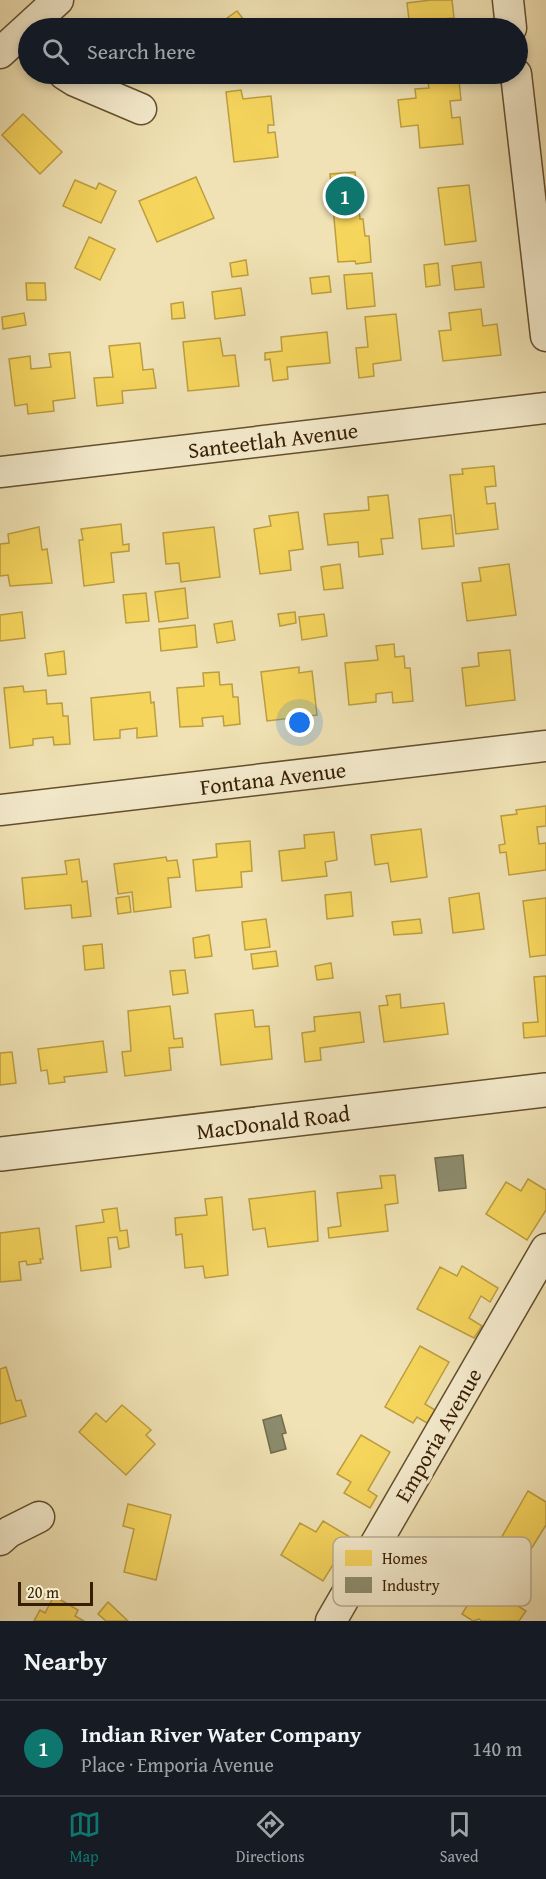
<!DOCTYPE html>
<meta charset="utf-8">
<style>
:root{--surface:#171b24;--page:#20242c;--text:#f1f3f6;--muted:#9ea1a6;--line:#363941;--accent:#0f766e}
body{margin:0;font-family:"Gentium Book Plus",serif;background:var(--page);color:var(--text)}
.scale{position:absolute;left:18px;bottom:15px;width:75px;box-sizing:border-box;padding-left:6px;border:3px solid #361e00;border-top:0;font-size:16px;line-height:21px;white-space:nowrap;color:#361e00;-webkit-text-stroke:4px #f5ecce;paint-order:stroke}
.you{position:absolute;left:300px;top:723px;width:21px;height:21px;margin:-15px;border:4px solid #fff;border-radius:50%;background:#1a73e8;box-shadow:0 0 0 9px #1a73e833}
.badge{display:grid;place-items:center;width:39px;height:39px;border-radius:50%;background:var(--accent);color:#fff;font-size:20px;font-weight:700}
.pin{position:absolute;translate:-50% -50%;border:3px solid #fff;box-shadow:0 2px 6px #0006}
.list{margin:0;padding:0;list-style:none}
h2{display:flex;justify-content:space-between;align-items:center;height:78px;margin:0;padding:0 24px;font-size:26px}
h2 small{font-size:20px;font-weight:400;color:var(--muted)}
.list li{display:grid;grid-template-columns:39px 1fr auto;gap:18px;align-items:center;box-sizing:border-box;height:96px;padding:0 24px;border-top:2px solid var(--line)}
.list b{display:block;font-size:22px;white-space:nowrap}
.list p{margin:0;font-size:20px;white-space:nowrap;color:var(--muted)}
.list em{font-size:20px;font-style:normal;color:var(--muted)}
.icon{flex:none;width:33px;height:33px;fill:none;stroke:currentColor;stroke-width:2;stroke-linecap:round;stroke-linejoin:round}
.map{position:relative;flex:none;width:546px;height:1621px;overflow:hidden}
.search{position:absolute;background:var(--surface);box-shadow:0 3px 9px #0003;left:18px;right:18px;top:18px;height:66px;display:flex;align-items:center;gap:15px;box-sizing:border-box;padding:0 21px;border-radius:33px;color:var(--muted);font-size:22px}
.sheet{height:174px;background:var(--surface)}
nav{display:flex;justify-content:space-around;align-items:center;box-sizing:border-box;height:84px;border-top:2px solid var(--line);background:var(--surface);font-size:16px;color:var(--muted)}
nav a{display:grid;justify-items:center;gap:3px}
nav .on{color:var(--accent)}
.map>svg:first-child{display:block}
.homes{fill:#f6d55c;stroke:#bc9e40;stroke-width:1.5}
.industry{fill:#8c8c6e;stroke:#726b4d;stroke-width:1.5}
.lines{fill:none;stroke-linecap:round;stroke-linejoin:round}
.minor-casing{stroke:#644f2d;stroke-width:33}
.tertiary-casing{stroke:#644f2d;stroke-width:36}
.minor{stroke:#f5ecce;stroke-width:30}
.tertiary{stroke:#f5ecce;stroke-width:33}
.labels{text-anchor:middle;stroke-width:6;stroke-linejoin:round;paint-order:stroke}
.street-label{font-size:22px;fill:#361e00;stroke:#f5ecce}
.key{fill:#f5ecce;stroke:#bcae90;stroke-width:1.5}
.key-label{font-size:16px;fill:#361e00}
</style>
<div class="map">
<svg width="546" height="1621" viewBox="0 0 546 1621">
<rect width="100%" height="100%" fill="#f0e2b4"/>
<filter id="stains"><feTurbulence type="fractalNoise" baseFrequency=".00333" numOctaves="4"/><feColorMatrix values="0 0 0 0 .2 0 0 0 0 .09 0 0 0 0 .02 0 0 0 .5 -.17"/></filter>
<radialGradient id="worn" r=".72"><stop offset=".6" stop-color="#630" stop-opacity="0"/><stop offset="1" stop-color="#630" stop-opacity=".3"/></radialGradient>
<g class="homes">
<polygon points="431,0 452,0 454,18 443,19 444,28 410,28 407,3"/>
<polygon points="237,11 248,25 244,28 213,28"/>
<polygon points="459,80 461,100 450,101 452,118 460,117 463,144 420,148 418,125 401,127 398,100 416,98 415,89 429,88 428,83"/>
<polygon points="241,90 243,99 271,96 274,125 268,125 268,133 275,132 278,157 234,162 226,92"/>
<polygon points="23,114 62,152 40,174 2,135"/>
<polygon points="355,172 360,219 363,219 365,236 369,236 371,262 356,264 355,261 338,262 330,174"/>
<polygon points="196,177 214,218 157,242 139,201"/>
<polygon points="75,180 96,189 99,183 116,191 101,223 63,206"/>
<polygon points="469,185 476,241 445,245 438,188"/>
<polygon points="89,237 115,249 100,280 75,268"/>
<polygon points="246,260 248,275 232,277 230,263"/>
<polygon points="481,262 484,287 455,290 452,266"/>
<polygon points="438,263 440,285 426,287 424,265"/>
<polygon points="372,273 375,306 347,309 344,275"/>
<polygon points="329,276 331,292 312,294 310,278"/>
<polygon points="26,283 45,283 46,300 27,300"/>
<polygon points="241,288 245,315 215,319 212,292"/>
<polygon points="183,302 185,318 172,319 171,304"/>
<polygon points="481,309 483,326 497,324 501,355 443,361 439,331 451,330 449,313"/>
<polygon points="24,313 26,325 3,329 2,317"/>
<polygon points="396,314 401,360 373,364 374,376 359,378 356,348 368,347 365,317"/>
<polygon points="327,332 330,363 287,367 288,379 273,381 270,359 265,360 265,353 282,351 281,337"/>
<polygon points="220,338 223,356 235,355 239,386 188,391 183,342"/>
<polygon points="140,343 143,370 153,369 156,388 122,391 123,403 97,406 94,378 113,377 109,346"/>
<polygon points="70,352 75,398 53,401 54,411 28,414 27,404 15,406 9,359 30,356 31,369 51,367 49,354"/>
<polygon points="494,466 496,486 485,487 487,504 495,503 498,529 456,534 450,475 463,474 462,469"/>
<polygon points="388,495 393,538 381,539 383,554 359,557 358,542 328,545 324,514 369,510 368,497"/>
<polygon points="298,512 303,549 289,551 291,570 260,574 254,529 271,526 269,516"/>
<polygon points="451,515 454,546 422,549 419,519"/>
<polygon points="121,524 123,545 129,544 129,551 111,553 114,582 84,586 79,540 83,540 81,529"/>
<polygon points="39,527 42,550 47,549 52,583 10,586 8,575 0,576 0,544 9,543 8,534"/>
<polygon points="214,527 220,577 181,582 179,563 166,564 163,533"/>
<polygon points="340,564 343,588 324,590 321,567"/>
<polygon points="509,564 516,615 467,621 462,583 481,581 479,568"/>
<polygon points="185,588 188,618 159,622 155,592"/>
<polygon points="146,593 149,621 126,623 123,595"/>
<polygon points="22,612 25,638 0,641 0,615"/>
<polygon points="295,612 296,623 280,626 278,614"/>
<polygon points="324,614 327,636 302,640 299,617"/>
<polygon points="232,621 235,640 217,643 214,624"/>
<polygon points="195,625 197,647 161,651 159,629"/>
<polygon points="394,644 395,657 404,656 405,668 410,668 413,701 393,703 392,692 376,694 376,702 349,705 345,663 378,660 376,646"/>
<polygon points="510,650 515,700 466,706 462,668 479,666 478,653"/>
<polygon points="64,651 66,674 48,676 45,654"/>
<polygon points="299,667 299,673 312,671 317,715 267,721 261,672"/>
<polygon points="219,672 220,685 232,684 233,697 238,697 240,724 224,726 223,716 202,718 203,726 180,727 177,688 204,686 203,673"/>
<polygon points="23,686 24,692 46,690 47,704 62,703 63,716 68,716 70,744 54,745 53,737 33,739 33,745 10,748 4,688"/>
<polygon points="150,692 151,703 154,702 157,736 137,738 137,728 120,730 120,738 94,740 91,698"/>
<polygon points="546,806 546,826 537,827 539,844 546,843 546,870 509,875 506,852 500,853 499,845 505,844 501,816 517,814 516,810"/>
<polygon points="421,829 427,877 391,882 388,863 375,865 371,835"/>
<polygon points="334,832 337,860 325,862 327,876 282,881 279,851 305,848 304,835"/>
<polygon points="250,841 252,871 241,872 242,887 196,891 193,860 217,857 216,844"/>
<polygon points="166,857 167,861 177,860 180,877 168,878 171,907 134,912 132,892 118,894 114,864"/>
<polygon points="79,859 82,882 87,881 91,916 72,918 71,905 25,909 22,878 67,874 65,861"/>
<polygon points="351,892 353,916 327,919 325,895"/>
<polygon points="479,893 484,929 453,933 449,898"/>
<polygon points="129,896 131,912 118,914 116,898"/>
<polygon points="546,898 546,955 530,957 523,901"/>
<polygon points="266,919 270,947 245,950 242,922"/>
<polygon points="420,919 422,933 394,935 392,922"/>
<polygon points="209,935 212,956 195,958 193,938"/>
<polygon points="102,944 104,968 85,970 83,946"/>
<polygon points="276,951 278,966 253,969 251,954"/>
<polygon points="331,963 333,978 317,980 315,966"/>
<polygon points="185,970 188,993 173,995 170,971"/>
<polygon points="546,976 546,1036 524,1038 523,1023 538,1022 534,977"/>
<polygon points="400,994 401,1008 444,1003 448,1034 384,1042 379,1006 388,1005 386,996"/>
<polygon points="170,1006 174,1039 182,1038 183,1047 169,1048 171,1070 125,1076 122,1052 131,1051 128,1011"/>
<polygon points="253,1010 255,1027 269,1026 272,1059 221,1065 215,1014"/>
<polygon points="360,1012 364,1042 320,1048 321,1060 305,1062 302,1033 315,1031 314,1017"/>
<polygon points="103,1041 107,1072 64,1077 65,1082 49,1084 47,1070 41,1071 38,1049"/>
<polygon points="12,1052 16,1083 0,1085 0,1053"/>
<polygon points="395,1175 398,1203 385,1205 388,1231 329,1238 328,1228 341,1226 337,1193 382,1188 380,1176"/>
<polygon points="528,1179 546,1190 546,1210 527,1240 486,1214 506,1182 521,1191"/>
<polygon points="315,1191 318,1241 268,1247 265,1228 253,1230 249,1199"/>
<polygon points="222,1197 228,1275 205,1278 203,1266 185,1268 182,1234 176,1235 175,1218 207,1215 205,1199"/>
<polygon points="117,1208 120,1231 127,1230 129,1247 119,1249 117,1237 108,1238 111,1267 81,1271 76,1226 104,1222 102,1210"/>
<polygon points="39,1228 43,1259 40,1259 41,1263 27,1265 26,1261 19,1262 21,1280 0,1282 0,1233"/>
<polygon points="462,1266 498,1288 490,1302 481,1296 469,1318 482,1326 474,1338 417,1309 440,1267 457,1276"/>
<polygon points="420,1346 449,1362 425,1404 435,1410 427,1423 417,1417 413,1423 385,1407"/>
<polygon points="6,1367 16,1401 21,1400 26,1416 0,1424 0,1369"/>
<polygon points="122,1405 151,1430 146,1435 155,1444 126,1475 79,1432 96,1413 106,1422"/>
<polygon points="361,1435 390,1452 368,1490 377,1496 370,1508 344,1493 351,1482 337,1474"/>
<polygon points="528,1491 546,1502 546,1525 523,1562 496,1547"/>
<polygon points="128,1504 171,1515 156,1580 124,1572 134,1529 123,1526"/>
<polygon points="323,1521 350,1537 323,1581 281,1555 300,1523 316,1532"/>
<polygon points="499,1579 510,1586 504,1597 526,1611 519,1621 482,1621 479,1619 473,1621 462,1614 480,1585 491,1592"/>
<polygon points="54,1596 78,1610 75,1616 84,1621 34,1621 40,1610 45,1613"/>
<polygon points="108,1602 128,1621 106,1621 98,1614"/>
</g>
<g class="industry">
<polygon points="463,1155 466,1188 439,1191 435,1158"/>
<polygon points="281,1415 286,1433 282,1434 286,1449 271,1453 263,1420"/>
</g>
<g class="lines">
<defs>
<g id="minor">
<polyline points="508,0 511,28"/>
<polyline points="0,53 58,0"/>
<polyline points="64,74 75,81 141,109"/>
<polyline points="516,74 546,336"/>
<polyline points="0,472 546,408"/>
<polyline points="0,810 546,746"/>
<polyline points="0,1540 9,1532 39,1517"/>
<polyline points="331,1621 546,1249"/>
</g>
<polyline id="tertiary" points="0,1154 546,1090"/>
</defs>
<use href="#minor" class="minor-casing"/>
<use href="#tertiary" class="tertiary-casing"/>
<use href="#minor" class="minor"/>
<use href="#tertiary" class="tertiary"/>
</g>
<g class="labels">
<g class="street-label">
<text transform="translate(273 440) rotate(-7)" y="8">Santeetlah Avenue</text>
<text transform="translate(273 778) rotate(-7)" y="8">Fontana Avenue</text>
<text transform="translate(273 1122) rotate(-7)" y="8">MacDonald Road</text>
<text transform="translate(438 1435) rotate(-60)" y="8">Emporia Avenue</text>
</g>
</g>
<rect x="333" y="1537" width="198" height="69" rx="9" class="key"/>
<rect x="345" y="1550" width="27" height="16" fill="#f6d55c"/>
<rect x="345" y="1577" width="27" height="16" fill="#8c8c6e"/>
<g class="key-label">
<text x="382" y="1564">Homes</text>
<text x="382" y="1591">Industry</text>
</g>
<rect width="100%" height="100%" filter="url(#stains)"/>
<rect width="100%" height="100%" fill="url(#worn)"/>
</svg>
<div class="scale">20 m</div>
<div class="you"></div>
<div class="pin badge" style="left:345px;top:196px">1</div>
<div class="search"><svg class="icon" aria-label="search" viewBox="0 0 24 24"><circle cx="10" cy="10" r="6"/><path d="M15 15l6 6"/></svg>Search here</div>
</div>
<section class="sheet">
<h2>Nearby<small></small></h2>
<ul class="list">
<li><span class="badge">1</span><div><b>Indian River Water Company</b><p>Place · Emporia Avenue</p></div><em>140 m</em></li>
</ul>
</section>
<nav>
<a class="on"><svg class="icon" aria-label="map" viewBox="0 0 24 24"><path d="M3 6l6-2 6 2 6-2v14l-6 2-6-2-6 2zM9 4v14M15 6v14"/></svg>Map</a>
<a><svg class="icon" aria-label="directions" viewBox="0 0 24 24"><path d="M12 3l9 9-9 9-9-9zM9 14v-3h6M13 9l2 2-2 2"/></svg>Directions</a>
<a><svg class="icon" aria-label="saved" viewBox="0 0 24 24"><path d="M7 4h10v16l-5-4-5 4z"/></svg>Saved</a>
</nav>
